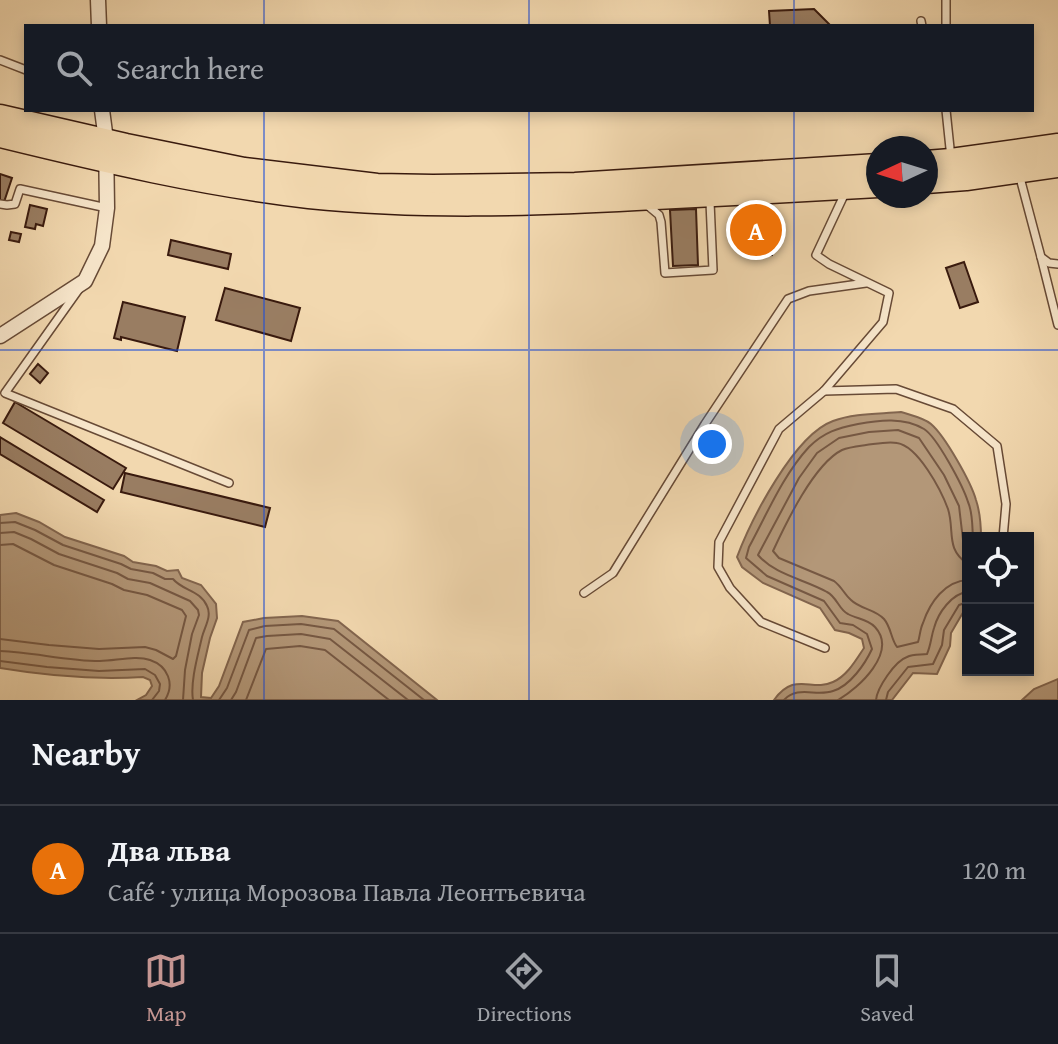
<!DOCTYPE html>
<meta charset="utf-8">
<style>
:root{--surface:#171b24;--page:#242831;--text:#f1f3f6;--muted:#9ea1a6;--line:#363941;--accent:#c59692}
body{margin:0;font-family:"Gentium Book Plus",serif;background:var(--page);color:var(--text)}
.controls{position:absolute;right:24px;bottom:24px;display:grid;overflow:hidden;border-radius:0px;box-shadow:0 4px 12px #0003}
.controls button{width:72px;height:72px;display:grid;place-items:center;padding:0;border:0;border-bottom:2px solid var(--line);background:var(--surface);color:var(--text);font:40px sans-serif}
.compass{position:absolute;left:866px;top:136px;width:72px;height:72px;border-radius:50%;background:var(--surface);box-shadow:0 4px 12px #0003;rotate:266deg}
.you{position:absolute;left:712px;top:444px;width:28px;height:28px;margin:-20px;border:6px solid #fff;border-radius:50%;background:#1a73e8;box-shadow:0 0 0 12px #1a73e833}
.badge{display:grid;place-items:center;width:52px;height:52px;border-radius:50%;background:var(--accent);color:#fff;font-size:26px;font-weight:700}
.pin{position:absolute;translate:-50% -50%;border:4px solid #fff;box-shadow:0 2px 8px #0006}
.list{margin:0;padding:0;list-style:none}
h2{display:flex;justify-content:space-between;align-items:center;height:104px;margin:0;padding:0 32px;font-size:34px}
h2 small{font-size:26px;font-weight:400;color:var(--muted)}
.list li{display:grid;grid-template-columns:52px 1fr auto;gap:24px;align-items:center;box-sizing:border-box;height:128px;padding:0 32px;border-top:2px solid var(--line)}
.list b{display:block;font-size:30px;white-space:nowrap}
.list p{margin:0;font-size:26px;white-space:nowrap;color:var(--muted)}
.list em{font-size:26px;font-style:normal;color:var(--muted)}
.icon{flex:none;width:44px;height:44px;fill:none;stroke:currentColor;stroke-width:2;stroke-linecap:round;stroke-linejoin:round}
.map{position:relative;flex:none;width:1058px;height:700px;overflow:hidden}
.search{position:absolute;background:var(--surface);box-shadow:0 4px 12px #0003;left:24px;right:24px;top:24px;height:88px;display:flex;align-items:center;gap:20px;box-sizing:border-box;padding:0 28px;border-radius:0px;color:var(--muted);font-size:30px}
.sheet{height:232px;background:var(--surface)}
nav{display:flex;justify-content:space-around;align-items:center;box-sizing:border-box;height:112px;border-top:2px solid var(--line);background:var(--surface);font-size:22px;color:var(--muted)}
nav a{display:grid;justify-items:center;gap:4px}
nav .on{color:var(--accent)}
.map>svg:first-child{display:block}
.water{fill:#b39778;stroke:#82654e;stroke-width:2}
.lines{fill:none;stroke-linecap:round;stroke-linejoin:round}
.shore{stroke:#765843;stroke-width:2}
.building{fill:#997d62;stroke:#391a0e;stroke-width:2}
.lane-casing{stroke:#674a36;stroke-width:10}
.street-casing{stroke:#674a36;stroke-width:17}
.primary-casing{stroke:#391a0e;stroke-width:25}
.lane{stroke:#f7e6cb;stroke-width:7}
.street{stroke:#f7e6cb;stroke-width:14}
.primary{stroke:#f2d8af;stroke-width:22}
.grid{fill:none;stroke:#1d4ed8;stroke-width:2;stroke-opacity:0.55}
</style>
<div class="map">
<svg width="1058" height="700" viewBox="0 0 1058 700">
<rect width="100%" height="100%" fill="#f2d8af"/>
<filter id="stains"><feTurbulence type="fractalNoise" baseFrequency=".0025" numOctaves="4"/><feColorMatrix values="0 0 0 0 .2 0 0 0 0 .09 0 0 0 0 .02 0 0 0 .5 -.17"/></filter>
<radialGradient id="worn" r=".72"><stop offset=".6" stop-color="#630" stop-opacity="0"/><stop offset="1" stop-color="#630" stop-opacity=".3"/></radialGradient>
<g class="water">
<path d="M901,412c9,3 23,6 30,12 14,12 40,58 45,76 4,12 5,25 5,38h-13v66l-17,29 -1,13 -13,28 -24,-1 -21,27h-118c21,-29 37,-8 59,-18 14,-6 23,-22 31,-34l-2,-9 -13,-6 -14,-3 -15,-22 -57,-25 -21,-16 -5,-10c14,-37 57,-122 96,-136 21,-8 46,-7 68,-9z"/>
<path d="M16,513l23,9 26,15 59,19 9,6 23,4 11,5 11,-1 4,8 19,7 15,19 1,14 -7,20 -8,35 -1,24 10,1 8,-12 24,-64 21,-4 38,-2 36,5 99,79h-300l9,-5 6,-9 -2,-6 -7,-3c-48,3 -95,-1 -143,-9v-153z"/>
<polygon points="1058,679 1058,700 1022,700 1034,689"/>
</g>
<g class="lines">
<g class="shore">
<path d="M0,523l15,-1 20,8 28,15 58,19 10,5 22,4 12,6h8c10,12 27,11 34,27 5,10 -2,20 -5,31 -4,18 -12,45 -9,63"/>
<polyline points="0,533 14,532 31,539 59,554 117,573 128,579 150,583 190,601 198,610 199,615 192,634 185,670 183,700"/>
<polyline points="0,545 13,544 54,565 112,584 124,590 147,595 182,610 186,616 176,656 173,659 156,650 145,647 99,649 49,645 0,639"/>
<path d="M968,564c-23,-15 -13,-33 -20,-55 -7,-19 -30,-63 -51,-66 -9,-2 -22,1 -31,2 -7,1 -17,2 -24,5 -28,14 -56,73 -69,101l6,7 55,23c8,6 10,13 17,19 9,9 24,9 33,19 7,8 7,20 13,28l21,-5c2,-6 2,-13 5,-19 7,-21 22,-42 45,-43"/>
<path d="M0,651c33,1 66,10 100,10 15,0 36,-6 50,-1 18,6 25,24 15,40"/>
<polyline points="0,661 47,667 99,671 145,669 155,675 160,684 159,691 152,700"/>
<polyline points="219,700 227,688 249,630 265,626 301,624 334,629 424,700"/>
<polyline points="231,700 236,692 256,638 267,636 301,634 330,639 408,700"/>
<polyline points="246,700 266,649 300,646 325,650 389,700"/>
<path d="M784,700c14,-15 32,-3 49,-9 17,-5 32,-27 39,-42l-5,-15 -14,-9 -13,-2 -16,-22 -57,-25 -21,-18 3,-11c18,-33 34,-72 60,-100 15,-15 29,-19 49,-23 21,-4 46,-7 66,5 13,8 39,57 44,73 5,11 4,24 5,36"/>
<path d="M838,700c21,-12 60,-48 37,-73 -7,-8 -18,-8 -27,-13 -9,-4 -11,-17 -21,-22 -23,-13 -52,-17 -69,-37l41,-77 18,-25 22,-15 30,-6 29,-2 21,8 25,37 15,31 4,34 5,9"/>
<path d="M876,700c1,-12 19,-39 31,-43 6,-3 14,-2 20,-3 4,-9 4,-17 7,-26 4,-15 18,-35 34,-36"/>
<polyline points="886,700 888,692 908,667 933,664 942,645 944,630 959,605 968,602"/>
</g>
</g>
<g class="building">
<polygon points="814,9 831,26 770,26 769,11"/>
<polygon points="0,174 12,178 4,202 0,201"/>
<polygon points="30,205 47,209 43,226 36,224 35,229 25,227"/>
<polygon points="696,209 698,265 673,266 670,210"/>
<polygon points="775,212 778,245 772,246 772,255 758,256 757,247 736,248 734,215"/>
<polygon points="11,232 21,234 19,242 9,240"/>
<polygon points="171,240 231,254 228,269 168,255"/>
<polygon points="964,262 978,302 960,308 946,268"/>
<polygon points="225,288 300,308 291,341 216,320"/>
<polygon points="123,302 185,317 177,351 121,337 121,340 114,338"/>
<polygon points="38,364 48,373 40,383 30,374"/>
<polygon points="15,402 126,468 113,489 3,423"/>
<polygon points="0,437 104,500 97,512 0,454"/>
<polygon points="125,473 270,508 265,527 121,492"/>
</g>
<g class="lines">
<defs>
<g id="lane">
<polyline points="921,21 922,26"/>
<polyline points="946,26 946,0"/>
<polyline points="0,60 26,70"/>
<polyline points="946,110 951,158"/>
<polyline points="1019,174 1041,257 1049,263 1058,264"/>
<polyline points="0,204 7,205 15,204 20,189 107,208"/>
<polyline points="647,205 659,215 661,222 665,273 713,270 710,202 712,201"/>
<polyline points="1041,257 1058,325"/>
<polyline points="79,289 5,393 229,483"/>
<polyline points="824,391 896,389 953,409 997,446 1006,504 1003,538"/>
<polyline points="584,593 613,573 705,424 788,299 809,291 866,283"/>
<polyline points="825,648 761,622 730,588 718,567 719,542 779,429 824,391 883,322 889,293 829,264 816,255 845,193"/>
</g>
<g id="street">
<polyline points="98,0 99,26"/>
<polyline points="0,336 85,281 102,246 107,208 106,140 102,110"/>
</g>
<g id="primary">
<polyline points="0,116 126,145 244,169 377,185 433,186 575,184 878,165"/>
<path d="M0,136c102,25 205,49 309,61 109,11 218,8 327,2 81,-4 161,-8 242,-13"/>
<polyline points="926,162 951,160 1058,145"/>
<polyline points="926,182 966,179 1058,166"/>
</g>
</defs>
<use href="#lane" class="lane-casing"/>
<use href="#street" class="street-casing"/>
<use href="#primary" class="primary-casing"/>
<use href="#lane" class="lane"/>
<use href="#street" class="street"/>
<use href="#primary" class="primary"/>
</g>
<path class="grid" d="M264,0v26M529,0v26M794,0v26M264,110v590M529,110v590M794,110v590M0,350h1058"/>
<rect width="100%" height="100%" filter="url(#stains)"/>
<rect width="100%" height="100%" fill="url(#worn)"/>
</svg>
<div class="controls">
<button><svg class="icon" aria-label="locate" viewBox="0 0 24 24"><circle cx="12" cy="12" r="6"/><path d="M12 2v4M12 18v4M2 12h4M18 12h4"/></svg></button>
<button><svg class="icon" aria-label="layers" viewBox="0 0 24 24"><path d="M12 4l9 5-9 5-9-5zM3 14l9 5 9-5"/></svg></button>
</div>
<svg class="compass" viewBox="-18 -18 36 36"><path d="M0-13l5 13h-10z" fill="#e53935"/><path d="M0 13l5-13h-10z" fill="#9ea1a6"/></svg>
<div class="you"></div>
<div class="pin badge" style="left:756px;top:230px;background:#e8710a">A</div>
<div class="search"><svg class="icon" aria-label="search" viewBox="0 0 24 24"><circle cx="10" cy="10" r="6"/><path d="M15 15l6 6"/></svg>Search here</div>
</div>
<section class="sheet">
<h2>Nearby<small></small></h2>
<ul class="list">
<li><span class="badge" style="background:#e8710a">A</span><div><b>Два льва</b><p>Café · улица Морозова Павла Леонтьевича</p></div><em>120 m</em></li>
</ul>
</section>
<nav>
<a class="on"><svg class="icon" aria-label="map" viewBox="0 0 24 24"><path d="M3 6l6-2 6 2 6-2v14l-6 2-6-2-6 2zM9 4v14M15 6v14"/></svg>Map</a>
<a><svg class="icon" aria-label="directions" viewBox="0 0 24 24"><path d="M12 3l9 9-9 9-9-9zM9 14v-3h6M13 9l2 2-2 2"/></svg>Directions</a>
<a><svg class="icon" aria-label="saved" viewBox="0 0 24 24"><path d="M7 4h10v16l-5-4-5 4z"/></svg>Saved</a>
</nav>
